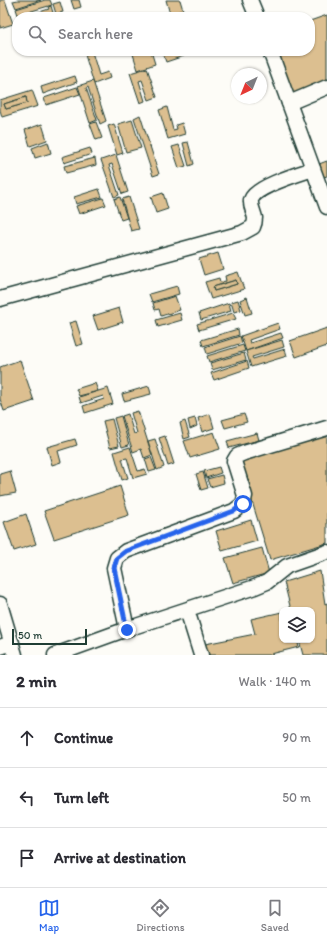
<!DOCTYPE html>
<meta charset="utf-8">
<style>
:root{--surface:#fff;--page:#f7f7f7;--text:#2b2b33;--muted:#7c7c81;--line:#e1e1e2;--accent:#2563eb}
body{margin:0;font-family:Itim,sans-serif;background:var(--page);color:var(--text)}
.controls{position:absolute;right:12px;bottom:12px;display:grid;overflow:hidden;border-radius:8px;box-shadow:0 1px 3px #0004}
.controls button{width:36px;height:36px;display:grid;place-items:center;padding:0;border:0;border-bottom:1px solid var(--line);background:var(--surface);color:var(--text);font:20px sans-serif}
.compass{position:absolute;left:231px;top:68px;width:36px;height:36px;border-radius:50%;background:var(--surface);box-shadow:0 1px 3px #0004;rotate:223deg}
.scale{position:absolute;left:12px;bottom:10px;width:75px;box-sizing:border-box;padding-left:4px;border:2px solid #1f3d34;border-top:0;font-size:11px;line-height:14px;white-space:nowrap;color:#1f3d34;-webkit-text-stroke:3px #fdfcf7;paint-order:stroke}
.stop{position:absolute;width:12px;height:12px;margin:-9px;border:3px solid #2563eb;border-radius:50%;background:#fff}
.stop.end{background:#2563eb;border-color:#fff;box-shadow:0 1px 4px #0008}
.list{margin:0;padding:0;list-style:none}
h2{display:flex;justify-content:space-between;align-items:center;height:52px;margin:0;padding:0 16px;font-size:17px}
h2 small{font-size:13px;font-weight:400;color:var(--muted)}
.list li{display:grid;grid-template-columns:26px 1fr auto;gap:12px;align-items:center;box-sizing:border-box;height:60px;padding:0 16px;border-top:1px solid var(--line)}
.list b{display:block;font-size:15px;white-space:nowrap}
.list em{font-size:13px;font-style:normal;color:var(--muted)}
.icon{flex:none;width:22px;height:22px;fill:none;stroke:currentColor;stroke-width:2;stroke-linecap:round;stroke-linejoin:round}
.map{position:relative;flex:none;width:327px;height:655px;overflow:hidden}
.search{position:absolute;background:var(--surface);box-shadow:0 1px 3px #0004;left:12px;right:12px;top:12px;height:44px;display:flex;align-items:center;gap:10px;box-sizing:border-box;padding:0 14px;border-radius:16px;color:var(--muted);font-size:15px}
.sheet{height:232px;background:var(--surface)}
nav{display:flex;justify-content:space-around;align-items:center;box-sizing:border-box;height:56px;border-top:1px solid var(--line);background:var(--surface);font-size:11px;color:var(--muted)}
nav a{display:grid;justify-items:center;gap:2px}
nav .on{color:var(--accent)}
.map>svg:first-child{display:block}
.building{fill:#dcbf90;stroke:#1f3d34;fill-rule:evenodd}
.lines{fill:none;stroke-linecap:round;stroke-linejoin:round}
.minor-casing{stroke:#1f3d34;stroke-width:17}
.minor{stroke:#fdfcf7;stroke-width:14}
.route{stroke:#2563eb;stroke-width:5}
</style>
<div class="map">
<svg width="327" height="655" viewBox="0 0 327 655">
<rect width="100%" height="100%" fill="#fdfcf7"/>
<filter id="ink" filterUnits="userSpaceOnUse"><feTurbulence type="fractalNoise" baseFrequency=".025" numOctaves="2"/><feDisplacementMap in="SourceGraphic" scale="8" xChannelSelector="R" yChannelSelector="G"/><feConvolveMatrix kernelMatrix="1 2 1 2 8 2 1 2 1" color-interpolation-filters="sRGB"/></filter>
<g filter="url(#ink)">
<g class="building">
<polygon points="0,0 5,0 13,24 0,28"/>
<polygon points="18,0 41,0 16,8 13,1"/>
<polygon points="45,0 50,0 52,5 18,15 16,9"/>
<polygon points="71,0 79,0 81,7 74,9"/>
<polygon points="166,0 180,0 183,10 170,14"/>
<polygon points="60,2 63,12 56,14 53,4"/>
<polygon points="51,6 54,16 50,17 27,17 26,16 49,9 48,7"/>
<polygon points="327,15 327,82 288,96 272,51 310,51 310,21"/>
<polygon points="132,51 151,51 155,64 138,70"/>
<polygon points="162,51 182,51 184,56 166,62"/>
<polygon points="92,52 99,75 108,72 110,78 94,84 85,55"/>
<polygon points="147,68 157,97 149,100 142,80 139,81 145,101 140,103 130,73"/>
<polygon points="75,76 77,82 43,94 41,87"/>
<polygon points="93,81 106,121 100,124 88,87 86,88 97,120 90,123 78,86"/>
<polygon points="77,87 80,94 46,105 44,98"/>
<path d="M32,90l6,16 -36,11 -2,-7v-10zM26,97l1,6 -21,6 -2,-5z"/>
<polygon points="26,97 27,103 6,109 4,104"/>
<polygon points="167,107 173,130 177,129 176,125 182,123 185,134 168,139 159,110"/>
<polygon points="140,115 159,174 153,176 134,118"/>
<polygon points="132,120 141,148 126,152 118,124"/>
<polygon points="96,122 102,138 96,140 90,124"/>
<polygon points="42,124 47,140 30,146 25,130"/>
<polygon points="114,124 123,153 117,155 108,126"/>
<polygon points="48,142 51,153 35,158 32,148"/>
<polygon points="188,142 194,164 189,166 183,143"/>
<polygon points="179,145 186,166 179,168 172,147"/>
<polygon points="90,148 92,154 64,163 62,157"/>
<polygon points="116,155 128,192 122,194 112,164 109,165 119,195 114,197 101,160"/>
<polygon points="95,158 96,165 66,173 64,166"/>
<polygon points="327,161 327,176 324,177 319,164"/>
<polygon points="99,189 102,197 76,204 74,197"/>
<polygon points="163,193 168,209 156,213 151,197"/>
<polygon points="120,197 127,218 121,220 114,199"/>
<polygon points="129,197 139,229 131,231 122,199"/>
<polygon points="103,198 106,205 79,214 76,206"/>
<polygon points="218,253 223,269 204,275 199,259"/>
<path d="M238,272l6,17 -33,10 -6,-17 14,-4 1,4 6,-1 -1,-5zM236,280l1,4 -23,7 -1,-4z"/>
<polygon points="236,280 237,284 214,291 213,287"/>
<polygon points="177,286 179,294 152,302 149,294"/>
<polygon points="175,296 180,310 161,316 159,309 155,310 153,303"/>
<polygon points="247,297 252,313 245,315 240,300"/>
<polygon points="238,300 241,310 234,312 231,302"/>
<polygon points="229,303 231,311 201,320 199,313"/>
<polygon points="119,308 123,322 98,330 93,316"/>
<polygon points="180,313 182,320 158,327 156,320"/>
<polygon points="233,313 236,319 199,330 197,324"/>
<polygon points="76,321 83,344 76,346 69,323"/>
<polygon points="278,323 280,329 249,340 250,343 281,333 283,338 246,351 241,336"/>
<polygon points="327,328 327,346 296,357 290,341"/>
<polygon points="238,329 239,335 203,346 201,340"/>
<polygon points="240,336 242,343 207,354 205,347"/>
<polygon points="282,340 284,347 252,357 253,359 285,349 287,356 251,367 246,351"/>
<polygon points="243,345 245,351 209,362 207,356"/>
<polygon points="244,353 246,360 212,370 210,363"/>
<polygon points="20,360 34,401 4,411 0,399 0,367"/>
<polygon points="247,361 249,368 214,380 211,373"/>
<polygon points="95,383 98,391 79,396 76,389"/>
<polygon points="149,386 151,394 124,401 122,394"/>
<polygon points="108,388 113,404 85,413 83,406 104,399 103,396 81,403 79,397"/>
<polygon points="138,411 152,455 144,458 141,449 133,452 122,416 128,414 134,434 137,433 131,413"/>
<polygon points="210,414 214,428 202,432 198,418"/>
<polygon points="244,414 247,422 225,428 222,420"/>
<polygon points="121,416 129,445 122,447 114,418"/>
<polygon points="195,418 197,426 190,429 188,420"/>
<polygon points="112,419 119,446 110,448 103,421"/>
<polygon points="185,421 190,437 184,439 180,423"/>
<polygon points="214,432 220,449 190,458 184,441"/>
<polygon points="327,432 327,543 270,560 239,459"/>
<polygon points="257,433 259,440 229,448 227,441"/>
<polygon points="165,436 174,464 168,466 159,438"/>
<polygon points="75,439 77,445 58,451 61,462 52,465 47,447"/>
<polygon points="155,439 164,467 157,470 148,441"/>
<polygon points="130,447 138,471 145,469 147,474 133,478 127,458 122,459 128,478 122,480 114,452"/>
<polygon points="151,457 156,470 149,472 145,459"/>
<polygon points="219,467 221,473 206,478 204,471"/>
<polygon points="10,471 16,493 0,496 0,474"/>
<polygon points="203,472 208,488 201,490 196,474"/>
<polygon points="222,475 224,483 210,487 207,479"/>
<polygon points="120,486 129,515 54,539 44,511"/>
<polygon points="26,514 36,544 14,551 4,522"/>
<polygon points="251,520 257,541 222,551 216,531"/>
<polygon points="262,548 269,573 233,583 225,558"/>
<polygon points="320,571 325,604 327,603 327,655 303,655 299,640 312,640 312,610 291,610 284,582"/>
<polygon points="282,612 282,640 297,640 299,647 271,654 271,655 208,655 205,644 255,634 251,619"/>
</g>
<g class="lines">
<defs>
<g id="minor">
<polyline points="250,0 257,17"/>
<polyline points="270,51 327,207"/>
<polyline points="289,103 327,87"/>
<path d="M0,299l242,-66 11,-6c1,-2 2,-6 2,-9 -1,-6 -5,-12 -4,-18 3,-13 50,-27 62,-31"/>
<polyline points="0,604 15,655"/>
<polyline points="187,610 201,655"/>
<polyline points="127,629 114,568 117,558 126,551 234,511 243,504 245,496 234,461 237,456 244,453 327,428"/>
<polyline points="0,647 12,643"/>
<polyline points="55,655 127,629 255,587 267,582 287,566 327,552"/>
</g>
</defs>
<use href="#minor" class="minor-casing"/>
<use href="#minor" class="minor"/>
</g>
</g>
<g class="lines" filter="url(#ink)">
<polyline class="route" points="127,630 114,568 117,558 126,551 234,511 243,504"/>
</g>
</svg>
<div class="controls">
<button><svg class="icon" aria-label="layers" viewBox="0 0 24 24"><path d="M12 4l9 5-9 5-9-5zM3 14l9 5 9-5"/></svg></button>
</div>
<svg class="compass" viewBox="-18 -18 36 36"><path d="M0-13l5 13h-10z" fill="#e53935"/><path d="M0 13l5-13h-10z" fill="#7c7c81"/></svg>
<div class="scale">50 m</div>
<div class="stop" style="left:243px;top:504px"></div>
<div class="stop end" style="left:127px;top:630px"></div>
<div class="search"><svg class="icon" aria-label="search" viewBox="0 0 24 24"><circle cx="10" cy="10" r="6"/><path d="M15 15l6 6"/></svg>Search here</div>
</div>
<section class="sheet">
<h2>2 min<small>Walk · 140 m</small></h2>
<ul class="list">
<li><svg class="icon" aria-label="ahead" viewBox="0 0 24 24"><path d="M12 20V5M6 11l6-6 6 6"/></svg><div><b>Continue</b></div><em>90 m</em></li>
<li><svg class="icon" aria-label="left" viewBox="0 0 24 24"><path d="M17 20v-9H6M10 6l-5 5 5 5"/></svg><div><b>Turn left</b></div><em>50 m</em></li>
<li><svg class="icon" aria-label="arrive" viewBox="0 0 24 24"><path d="M6 21V4h12l-3 4 3 4H6"/></svg><div><b>Arrive at destination</b></div></li>
</ul>
</section>
<nav>
<a class="on"><svg class="icon" aria-label="map" viewBox="0 0 24 24"><path d="M3 6l6-2 6 2 6-2v14l-6 2-6-2-6 2zM9 4v14M15 6v14"/></svg>Map</a>
<a><svg class="icon" aria-label="directions" viewBox="0 0 24 24"><path d="M12 3l9 9-9 9-9-9zM9 14v-3h6M13 9l2 2-2 2"/></svg>Directions</a>
<a><svg class="icon" aria-label="saved" viewBox="0 0 24 24"><path d="M7 4h10v16l-5-4-5 4z"/></svg>Saved</a>
</nav>
